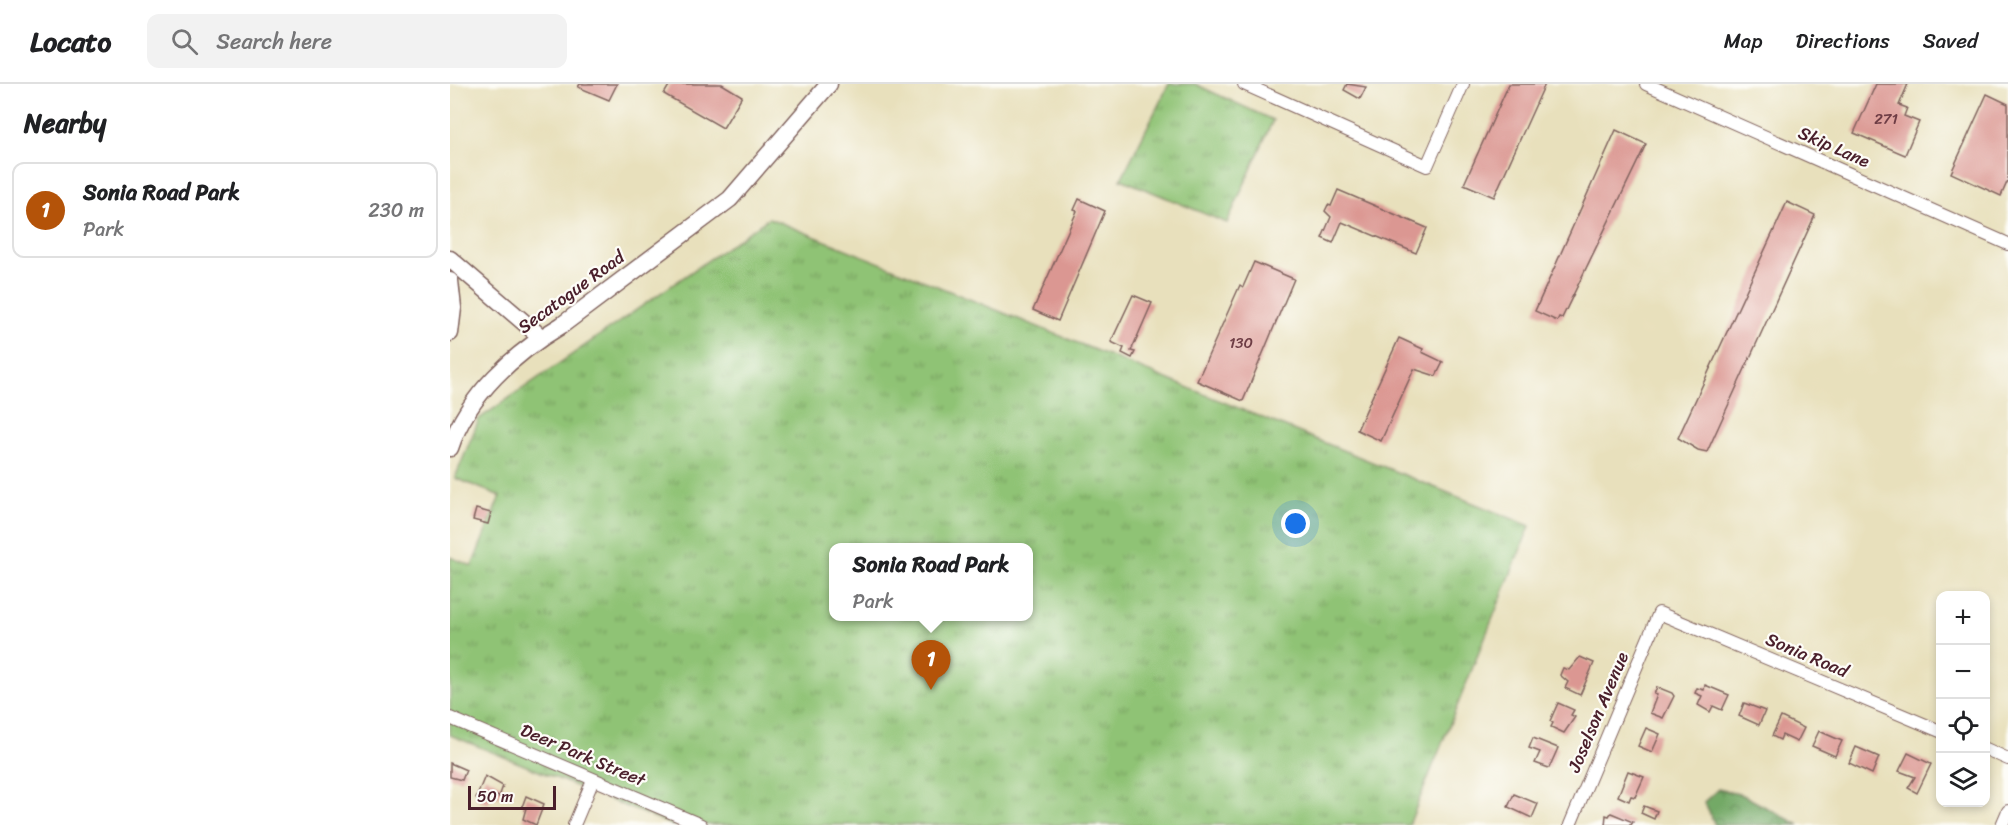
<!DOCTYPE html>
<meta charset="utf-8">
<style>
:root{--surface:#fff;--page:#f2f2f2;--text:#202124;--muted:#757577;--line:#e0e0e0;--accent:#b45309}
body{margin:0;font-family:Sriracha,sans-serif;background:var(--page);color:var(--text)}
.controls{position:absolute;right:18px;bottom:18px;display:grid;overflow:hidden;border-radius:12px;box-shadow:0 3px 9px #0003}
.controls button{width:54px;height:54px;display:grid;place-items:center;padding:0;border:0;border-bottom:2px solid var(--line);background:var(--surface);color:var(--text);font:30px sans-serif}
.scale{position:absolute;left:18px;bottom:15px;width:88px;box-sizing:border-box;padding-left:6px;border:3px solid #4a1f2b;border-top:0;font-size:16px;line-height:21px;white-space:nowrap;color:#4a1f2b;-webkit-text-stroke:4px #fdfcf7;paint-order:stroke}
.you{position:absolute;left:846px;top:440px;width:21px;height:21px;margin:-15px;border:4px solid #fff;border-radius:50%;background:#1a73e8;box-shadow:0 0 0 9px #1a73e833}
.badge{display:grid;place-items:center;width:39px;height:39px;border-radius:50%;background:var(--accent);color:#fff;font-size:20px;font-weight:700}
.pin{position:absolute;translate:-50% -50px;filter:drop-shadow(0 2px 3px #0008)}
.pin::after{content:'';position:absolute;top:32px;width:21px;height:18px;background:inherit;clip-path:polygon(0 0,100% 0,50% 100%)}
.popup{position:absolute;left:379px;top:459px;width:204px;height:78px;box-sizing:border-box;display:grid;place-content:center;border-radius:12px;background:var(--surface);filter:drop-shadow(0 2px 4px #0005);font-size:20px;white-space:nowrap;color:var(--muted)}
.popup b{font-size:22px;color:var(--text)}
.popup::after{content:'';position:absolute;left:50%;top:100%;margin-left:-12px;border:12px solid transparent;border-top-color:var(--surface)}
.list{margin:0;padding:0;list-style:none}
h2{display:flex;justify-content:space-between;align-items:center;height:78px;margin:0;padding:0 24px;font-size:26px}
h2 small{font-size:20px;font-weight:400;color:var(--muted)}
.list li{display:grid;grid-template-columns:39px 1fr auto;gap:18px;align-items:center;box-sizing:border-box;height:96px;margin:0 12px 12px;padding:0 12px;border:2px solid var(--line);border-radius:12px}
.list b{display:block;font-size:22px;white-space:nowrap}
.list p{margin:0;font-size:20px;white-space:nowrap;color:var(--muted)}
.list em{font-size:20px;font-style:normal;color:var(--muted)}
.icon{flex:none;width:33px;height:33px;fill:none;stroke:currentColor;stroke-width:2;stroke-linecap:round;stroke-linejoin:round}
.map{position:relative;flex:none;width:1558px;height:741px;overflow:hidden}
header{display:flex;align-items:center;gap:36px;box-sizing:border-box;height:84px;padding:0 30px;background:var(--surface);border-bottom:2px solid var(--line)}
header strong{font-size:28px}
nav{display:flex;gap:33px;margin-inline-start:auto;font-size:21px}
.search{width:420px;height:54px;background:var(--page);display:flex;align-items:center;gap:15px;box-sizing:border-box;padding:0 21px;border-radius:12px;color:var(--muted);font-size:22px}
main{display:flex}
aside{flex:1;background:var(--surface)}
.map>svg:first-child{display:block}
.grass{fill:url(#grass-tufts);stroke:#6c7150;stroke-width:1.5;fill-rule:evenodd}
.forest{fill:url(#forest-crowns);stroke:#5e6448;stroke-width:1.5}
.building{fill:#db9792}
.lines{fill:none;stroke-linecap:round;stroke-linejoin:round}
.street-casing{stroke:#81635e;stroke-width:14}
.secondary-casing{stroke:#81635e;stroke-width:19}
.street{stroke:#fff;stroke-width:12}
.secondary{stroke:#fff;stroke-width:16}
.labels{text-anchor:middle;stroke-width:4.5;stroke-linejoin:round;paint-order:stroke}
.number-label{font-size:15px;fill:#6e3d45}
.street-label{font-size:18px;fill:#4a1f2b;stroke:#fdfcf7}
</style>
<header>
<strong>Locato</strong>
<div class="search"><svg class="icon" aria-label="search" viewBox="0 0 24 24"><circle cx="10" cy="10" r="6"/><path d="M15 15l6 6"/></svg>Search here</div>
<nav><a>Map</a><a>Directions</a><a>Saved</a></nav>
</header>
<main>
<aside>
<h2>Nearby<small></small></h2>
<ul class="list">
<li><span class="badge">1</span><div><b>Sonia Road Park</b><p>Park</p></div><em>230 m</em></li>
</ul>
</aside>
<div class="map">
<svg width="1558" height="741" viewBox="0 0 1558 741">
<defs>
<pattern id="grass-tufts" width="24" height="20" patternUnits="userSpaceOnUse" patternTransform="scale(1.5)"><rect width="24" height="20" fill="#8fc374"/><path d="M3 7l-1-3M5 7V3M7 7l1-3M15 17l-1-3M17 17v-4M19 17l1-3" fill="none" stroke="#779e5f"/></pattern>
<pattern id="forest-crowns" width="20" height="18" patternUnits="userSpaceOnUse" patternTransform="scale(1.5)"><rect width="20" height="18" fill="#73a966"/><path d="M2 6a3 3 0 1 1 6 0M12 15a3 3 0 1 1 6 0" fill="none" stroke="#608954"/></pattern>
</defs>
<rect width="100%" height="100%" fill="#fdfcf7"/>
<filter id="ink" filterUnits="userSpaceOnUse"><feTurbulence type="fractalNoise" baseFrequency=".0167" numOctaves="2"/><feDisplacementMap in="SourceGraphic" scale="12" xChannelSelector="R" yChannelSelector="G"/><feConvolveMatrix kernelMatrix="1 2 1 2 8 2 1 2 1" color-interpolation-filters="sRGB"/></filter>
<filter id="wash" filterUnits="userSpaceOnUse"><feTurbulence type="fractalNoise" baseFrequency=".008" numOctaves="4" result="noise"/><feDisplacementMap in="SourceGraphic" scale="24" xChannelSelector="R" yChannelSelector="G"/><feGaussianBlur stdDeviation="1.35" result="paint"/><feColorMatrix in="noise" values="0 0 0 0 0 0 0 0 0 0 0 0 0 0 0 0 0 1.4 0 .05"/><feComposite in="paint" operator="in"/></filter>
<g filter="url(#wash)">
<rect width="100%" height="100%" fill="#e8e0bc"/>
<g class="grass">
<polygon points="719,0 745,0 823,36 777,139 671,95"/>
<path d="M319,134l761,308 -121,299h-737l-222,-90v-178l22,9 28,-70 -45,-18 24,-59zM384,464h194v68h-194z"/>
</g>
<polygon class="forest" points="1268,705 1293,711 1349,741 1265,741 1254,718"/>
<g id="blocks">
<g class="building">
<polygon points="130,0 167,0 159,16 128,3"/>
<polygon points="220,0 272,0 292,12 273,44 214,10"/>
<polygon points="897,0 916,3 910,15 894,6"/>
<polygon points="1059,0 1095,0 1044,113 1014,100"/>
<polygon points="1426,0 1458,0 1449,21 1457,24 1454,32 1469,38 1455,71 1404,49"/>
<polygon points="1537,10 1558,20 1558,96 1551,112 1501,89"/>
<polygon points="1166,46 1196,60 1112,234 1109,233 1107,237 1085,227"/>
<polygon points="888,106 977,144 966,169 892,138 883,159 872,154 881,133 875,127 878,121 881,122"/>
<polygon points="629,115 655,127 608,237 583,226 627,127 624,126"/>
<polygon points="1337,118 1365,131 1257,368 1248,366 1228,354"/>
<polygon points="804,178 844,195 793,317 747,297 790,201 793,203"/>
<polygon points="683,211 702,219 681,267 685,268 682,274 672,269 674,264 661,258"/>
<polygon points="949,254 973,265 972,268 993,278 986,292 964,285 931,357 907,346"/>
<polygon points="26,425 41,429 38,440 23,436"/>
<polygon points="1130,573 1144,579 1130,611 1115,604 1118,598 1110,591 1113,584 1119,586"/>
<polygon points="1255,601 1279,611 1272,626 1263,622 1260,628 1248,621 1252,612 1245,609 1247,604 1254,606"/>
<polygon points="1207,603 1222,609 1224,612 1213,634 1200,629 1207,611 1204,610"/>
<polygon points="1108,619 1124,626 1121,631 1125,633 1114,649 1101,643 1103,639 1100,637"/>
<polygon points="1294,619 1315,627 1309,641 1289,632"/>
<polygon points="1331,633 1354,644 1347,658 1332,651 1330,656 1322,652"/>
<polygon points="1196,644 1210,650 1202,668 1188,662"/>
<polygon points="1369,647 1392,657 1385,672 1362,662"/>
<polygon points="1083,654 1108,664 1099,684 1085,679 1090,668 1079,664"/>
<polygon points="1406,663 1429,673 1422,690 1399,679"/>
<polygon points="1458,669 1481,680 1467,709 1458,704 1465,693 1449,687"/>
<polygon points="0,679 16,686 12,696 0,693"/>
<polygon points="1178,687 1194,693 1185,713 1181,712 1179,717 1168,712"/>
<polygon points="35,692 53,702 49,713 42,710 38,720 26,714"/>
<polygon points="1064,710 1088,720 1082,734 1058,723"/>
<polygon points="76,712 94,720 86,741 73,735 76,724 72,723"/>
<polygon points="1194,722 1207,727 1204,735 1191,729"/>
<polygon points="1161,729 1183,738 1181,741 1155,741 1156,731 1159,732"/>
</g>
</g>
</g>
<g filter="url(#ink)">
<use href="#blocks" fill-opacity="0" stroke="#81635e" stroke-width="1.5"/>
<g class="lines">
<defs>
<g id="street">
<polyline points="794,0 977,82 1013,0"/>
<polyline points="1196,0 1558,160"/>
<polyline points="0,634 251,741"/>
<polyline points="1536,665 1558,675"/>
<polyline points="124,741 143,696"/>
<polyline points="1120,741 1209,529 1490,647"/>
<polyline points="1552,741 1558,727"/>
</g>
<g id="secondary">
<polyline points="0,175 91,253"/>
<polyline points="0,197 3,224 0,249"/>
<path d="M0,364c18,-54 65,-95 112,-123l168,-126 99,-115"/>
</g>
</defs>
<use href="#street" class="street-casing"/>
<use href="#secondary" class="secondary-casing"/>
<use href="#street" class="street"/>
<use href="#secondary" class="secondary"/>
</g>
</g>
<g class="labels">
<g class="number-label">
<text x="1436" y="40">271</text>
<text x="791" y="264">130</text>
</g>
<g class="street-label">
<text transform="translate(1384 63) rotate(24)" y="6">Skip Lane</text>
<text transform="translate(121 208) rotate(-36)" y="6">Secatogue Road</text>
<text transform="translate(1357 571) rotate(23)" y="6">Sonia Road</text>
<text transform="translate(1148 628) rotate(-67)" y="6">Joselson Avenue</text>
<text transform="translate(133 671) rotate(23)" y="6">Deer Park Street</text>
</g>
</g>
</svg>
<div class="controls">
<button>+</button>
<button>−</button>
<button><svg class="icon" aria-label="locate" viewBox="0 0 24 24"><circle cx="12" cy="12" r="6"/><path d="M12 2v4M12 18v4M2 12h4M18 12h4"/></svg></button>
<button><svg class="icon" aria-label="layers" viewBox="0 0 24 24"><path d="M12 4l9 5-9 5-9-5zM3 14l9 5 9-5"/></svg></button>
</div>
<div class="scale">50 m</div>
<div class="you"></div>
<div class="pin badge" style="left:481px;top:606px">1</div>
<div class="popup"><b>Sonia Road Park</b>Park</div>
</div>
</main>
